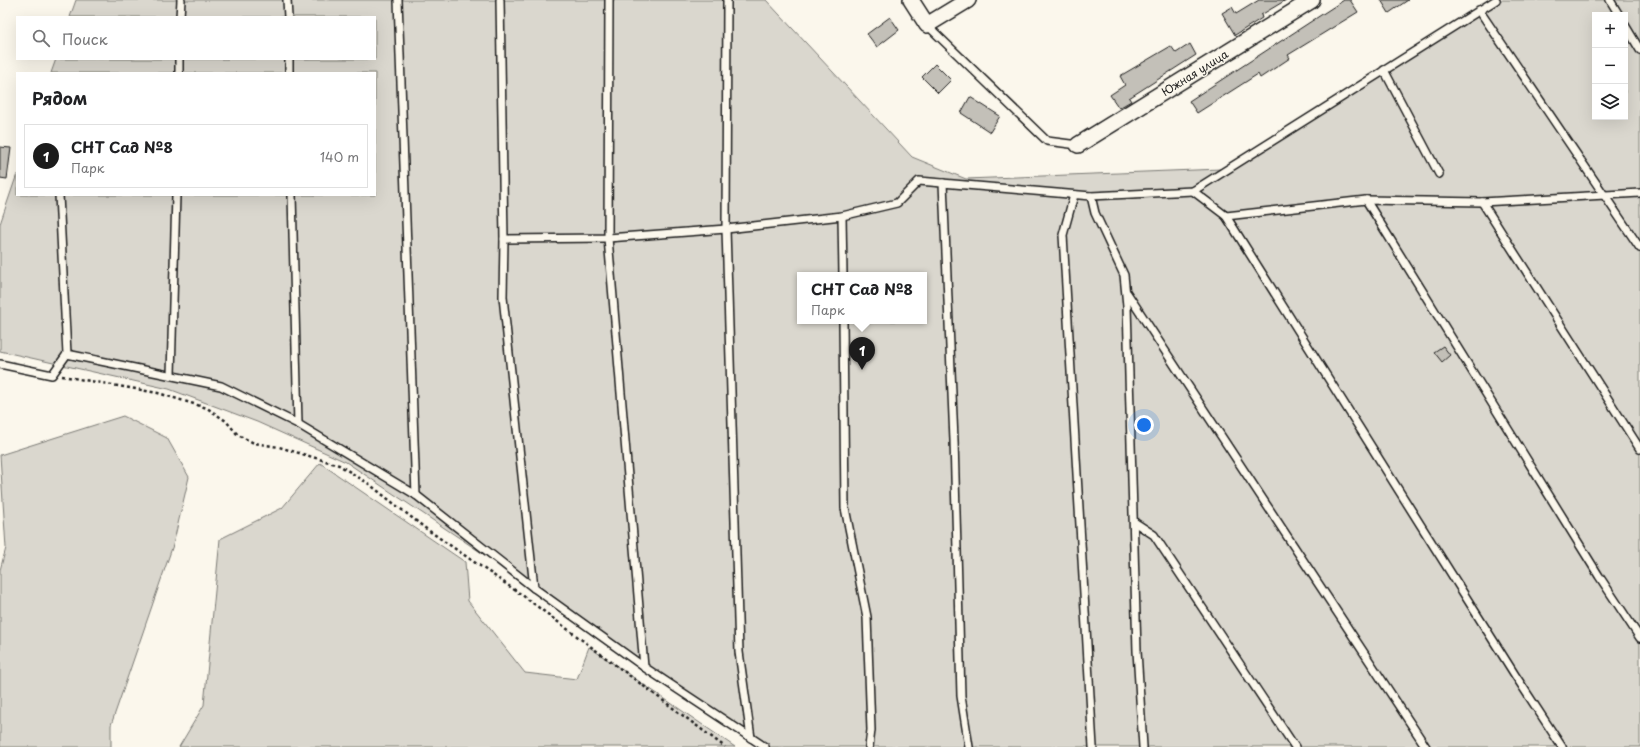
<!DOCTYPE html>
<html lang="ru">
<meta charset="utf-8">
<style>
:root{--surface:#fff;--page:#f6f6f6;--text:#202124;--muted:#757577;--line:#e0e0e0;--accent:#1c1c1c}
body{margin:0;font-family:"Playpen Sans",sans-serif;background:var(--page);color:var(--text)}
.controls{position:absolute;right:12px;top:12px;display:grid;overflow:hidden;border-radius:0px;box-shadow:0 4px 16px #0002}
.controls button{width:36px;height:36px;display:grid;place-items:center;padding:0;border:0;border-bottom:1px solid var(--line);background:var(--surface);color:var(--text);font:20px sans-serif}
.you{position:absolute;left:1144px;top:425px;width:14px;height:14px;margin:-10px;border:3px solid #fff;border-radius:50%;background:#1a73e8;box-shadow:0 0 0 6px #1a73e833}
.badge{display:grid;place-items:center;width:26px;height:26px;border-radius:50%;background:var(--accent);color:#fff;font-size:13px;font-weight:700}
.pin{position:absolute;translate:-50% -33px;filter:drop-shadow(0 1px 2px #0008)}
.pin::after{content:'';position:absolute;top:21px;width:14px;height:12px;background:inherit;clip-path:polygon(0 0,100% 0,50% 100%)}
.popup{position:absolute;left:797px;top:272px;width:130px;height:52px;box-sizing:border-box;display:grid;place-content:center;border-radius:0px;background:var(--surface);filter:drop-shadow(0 1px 3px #0005);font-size:13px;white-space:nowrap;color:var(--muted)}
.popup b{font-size:15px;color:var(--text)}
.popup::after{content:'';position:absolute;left:50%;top:100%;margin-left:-8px;border:8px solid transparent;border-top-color:var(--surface)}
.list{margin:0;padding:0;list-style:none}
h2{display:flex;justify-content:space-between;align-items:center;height:52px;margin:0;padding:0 16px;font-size:17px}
h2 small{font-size:13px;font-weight:400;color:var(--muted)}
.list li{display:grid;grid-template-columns:26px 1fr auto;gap:12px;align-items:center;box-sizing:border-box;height:64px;margin:0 8px 8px;padding:0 8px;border:1px solid var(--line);border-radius:0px}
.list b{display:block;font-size:15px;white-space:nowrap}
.list p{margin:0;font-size:13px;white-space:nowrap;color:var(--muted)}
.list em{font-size:13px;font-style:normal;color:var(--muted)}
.icon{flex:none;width:22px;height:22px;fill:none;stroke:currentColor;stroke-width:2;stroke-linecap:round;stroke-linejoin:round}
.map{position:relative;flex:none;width:1640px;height:747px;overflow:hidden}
.search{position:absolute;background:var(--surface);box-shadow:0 4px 16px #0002;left:16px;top:16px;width:360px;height:44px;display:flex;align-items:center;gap:10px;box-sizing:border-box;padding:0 14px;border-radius:0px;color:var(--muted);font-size:15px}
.panel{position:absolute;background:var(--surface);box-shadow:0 4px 16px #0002;left:16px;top:72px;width:360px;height:124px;border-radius:0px}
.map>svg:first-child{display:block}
.green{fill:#dad7ce;stroke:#7b7a75;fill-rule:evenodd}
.building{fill:#c3c0b8;stroke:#1c1c1c}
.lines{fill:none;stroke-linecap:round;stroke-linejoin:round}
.service-casing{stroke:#1c1c1c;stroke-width:10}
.minor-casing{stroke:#1c1c1c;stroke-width:18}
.path{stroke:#1c1c1c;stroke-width:2.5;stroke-dasharray:3 3;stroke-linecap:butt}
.service{stroke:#fbf7ec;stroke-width:7}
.minor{stroke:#fbf7ec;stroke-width:15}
.labels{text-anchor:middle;stroke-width:3;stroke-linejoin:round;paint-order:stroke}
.street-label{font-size:11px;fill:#1c1c1c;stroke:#fbf7ec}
</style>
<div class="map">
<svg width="1640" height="747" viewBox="0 0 1640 747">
<rect width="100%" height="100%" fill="#fbf7ec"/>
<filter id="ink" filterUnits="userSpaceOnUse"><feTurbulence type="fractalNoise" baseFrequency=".025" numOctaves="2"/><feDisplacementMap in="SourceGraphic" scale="8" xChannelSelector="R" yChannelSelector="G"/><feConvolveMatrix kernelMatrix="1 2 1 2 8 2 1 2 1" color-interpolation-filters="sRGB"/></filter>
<g filter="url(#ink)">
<g class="green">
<path d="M76,0h690l146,157 54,22 255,-10 271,-169h148v747h-877l-229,-159 -188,-126 -89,-40 -88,-33 -169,-38v-127l17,-50v21h358v-122h-324l5,-14h319v-42h-305zM1595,15h30v102h-30zM800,275h124v46h-124z"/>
<polygon points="123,416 167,438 189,477 173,545 111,725 111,747 0,747 0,570 6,548 0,455"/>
<polygon points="320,463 465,562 468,601 525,673 577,679 589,647 735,747 179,747 204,705 220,539 282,508"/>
</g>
<g class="building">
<polygon points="1259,0 1286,0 1261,15 1262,18 1235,35 1222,13 1232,7 1236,14"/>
<polygon points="1344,0 1350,0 1358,12 1288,55 1290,58 1260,78 1258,74 1197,113 1189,101"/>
<polygon points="1381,0 1408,0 1389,13"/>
<polygon points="890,17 899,30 877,47 867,34"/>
<polygon points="1190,44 1196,55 1129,98 1131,101 1119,108 1110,95 1125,85 1120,76 1171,46 1176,53"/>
<polygon points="935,64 951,80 938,93 922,77"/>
<polygon points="970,97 1000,116 990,132 961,113"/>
<polygon points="0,147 11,148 7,179 0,178"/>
<polygon points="1443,346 1450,355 1442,362 1434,352"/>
</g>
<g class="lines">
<defs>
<g id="service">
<polyline points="287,0 288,17"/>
<polyline points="398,0 416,495"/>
<polyline points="500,0 504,239"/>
<polyline points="609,0 608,238 644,667"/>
<polyline points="727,0 726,229 739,652 751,738"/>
<polyline points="1610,0 1619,15"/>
<polyline points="1479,10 1640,248"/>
<polyline points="180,17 181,0"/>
<polyline points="927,25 1047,141 1078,145"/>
<polyline points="1625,25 1640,50"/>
<polyline points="289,59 289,73"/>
<polyline points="1384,70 1439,174"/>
<polyline points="179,73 179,59"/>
<polyline points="943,183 954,440 961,696 969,747"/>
<polyline points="1193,191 1226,216 1366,200 1482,202 1640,193"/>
<polyline points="59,195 67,354"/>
<polyline points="292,195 298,424"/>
<polyline points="1074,195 1063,235 1093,747"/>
<polyline points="1091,196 1193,191 1496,0"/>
<polyline points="1366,200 1599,576 1640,638"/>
<polyline points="1482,202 1640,449"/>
<polyline points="842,216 843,275"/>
<polyline points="1226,216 1515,675 1562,747"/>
<polyline points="1127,293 1426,747"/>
<polyline points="843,321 845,508 867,617 871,730 869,747"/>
<polyline points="0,364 52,375 67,354 221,386 298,424 416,495 534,588 644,667 765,747"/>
<polyline points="171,375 176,195"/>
<polyline points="1134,522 1154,535 1295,747"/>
<polyline points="534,588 503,297 504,239 608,238 726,229 842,216 897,203 919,181 1091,196 1095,213 1124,275 1127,306 1137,651 1143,747"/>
</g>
<g id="minor">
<polyline points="911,0 927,25 968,0"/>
<polyline points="1078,145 1312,0"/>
</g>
</defs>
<use href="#service" class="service-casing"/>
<use href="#minor" class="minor-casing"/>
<polyline class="path" points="62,376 158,393 207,408 226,421 238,435 254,443 279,447 339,465 369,484 425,528 522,595 725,747"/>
<use href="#service" class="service"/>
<use href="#minor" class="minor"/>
</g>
</g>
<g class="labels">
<g class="street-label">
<text transform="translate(1195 73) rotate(-32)" y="4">Южная улица</text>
</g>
</g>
</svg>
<div class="controls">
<button>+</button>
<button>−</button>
<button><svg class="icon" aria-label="layers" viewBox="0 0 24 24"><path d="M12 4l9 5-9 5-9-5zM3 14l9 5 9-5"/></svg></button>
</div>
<div class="you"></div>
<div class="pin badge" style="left:862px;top:370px">1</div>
<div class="popup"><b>СНТ Сад №8</b>Парк</div>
<div class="search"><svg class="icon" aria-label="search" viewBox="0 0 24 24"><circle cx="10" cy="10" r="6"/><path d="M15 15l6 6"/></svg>Поиск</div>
<section class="panel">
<h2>Рядом<small></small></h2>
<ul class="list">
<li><span class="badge">1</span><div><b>СНТ Сад №8</b><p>Парк</p></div><em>140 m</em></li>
</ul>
</section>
</div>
